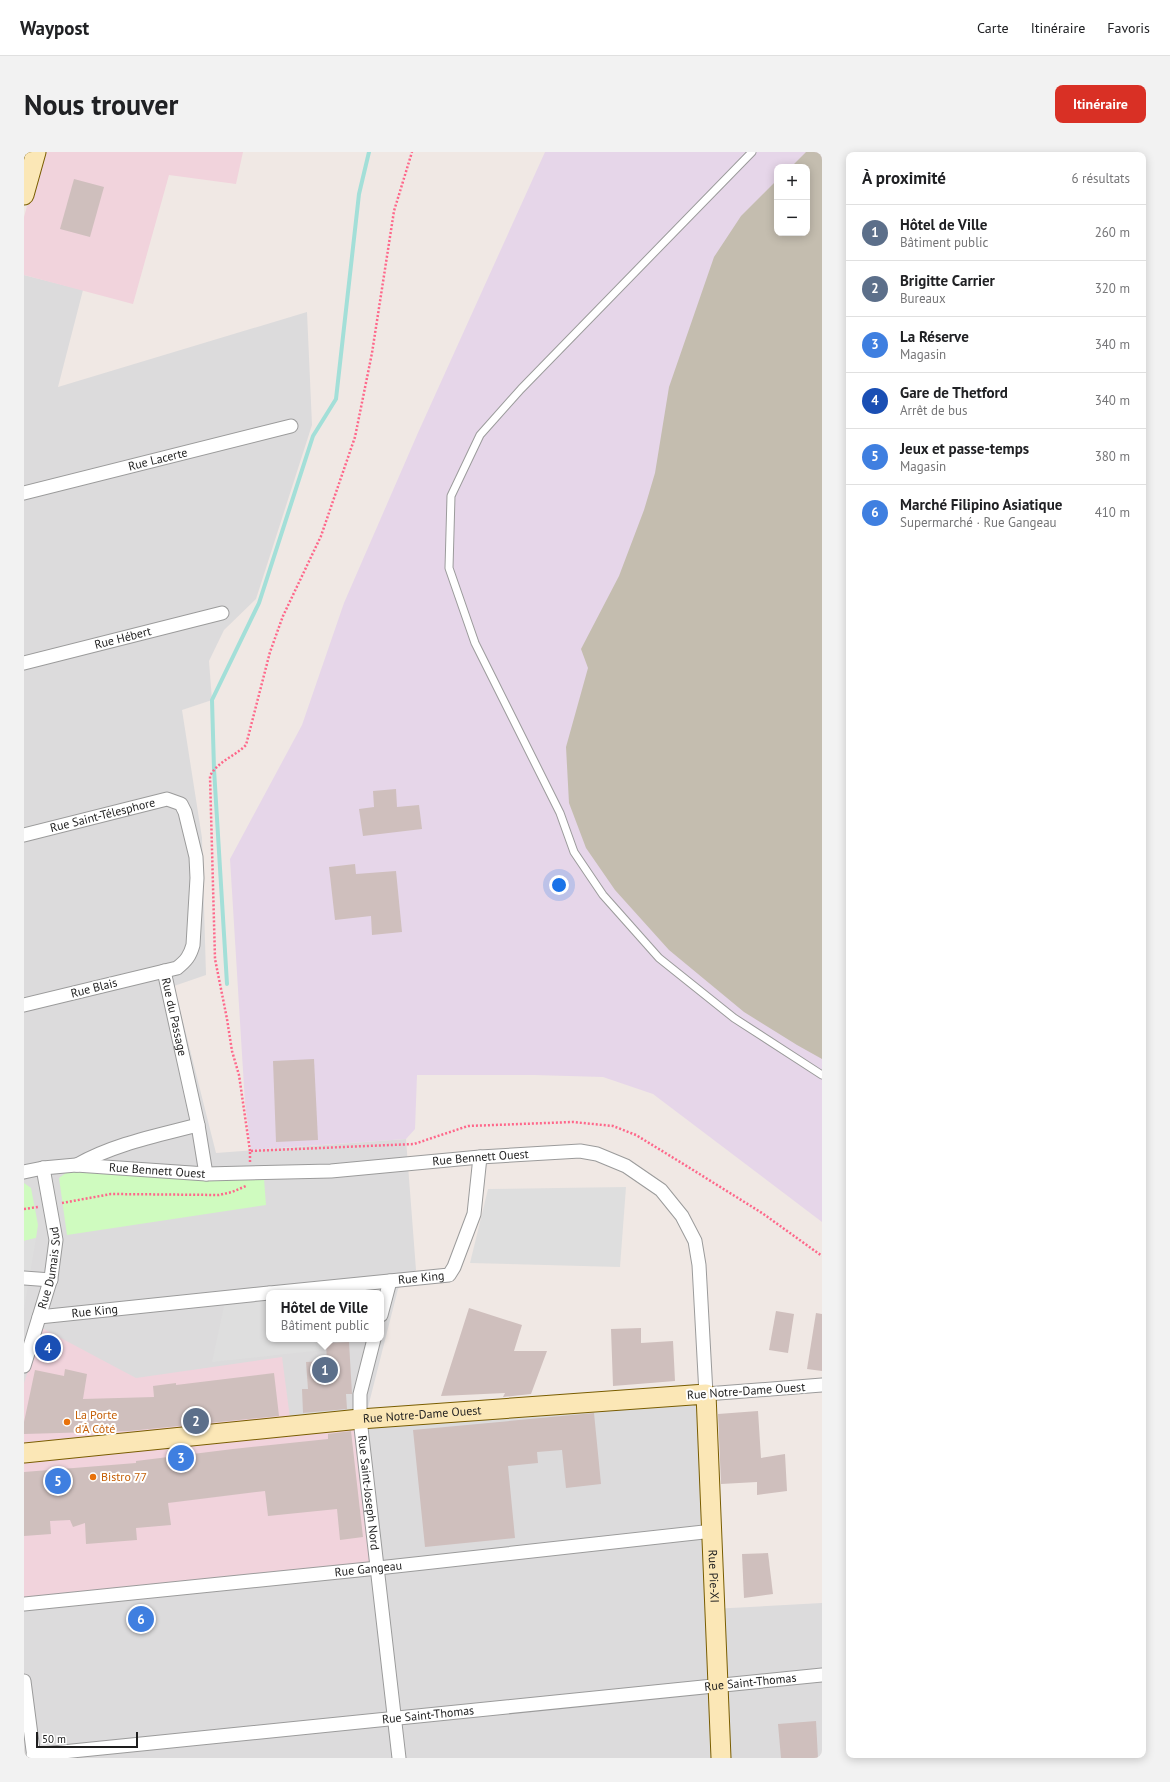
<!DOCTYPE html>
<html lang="fr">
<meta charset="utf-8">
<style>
:root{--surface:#fff;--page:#f2f2f2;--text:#202124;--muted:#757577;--line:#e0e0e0;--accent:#d93025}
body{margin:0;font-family:"PT Sans",sans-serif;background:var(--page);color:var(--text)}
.controls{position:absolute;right:12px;top:12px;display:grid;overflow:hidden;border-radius:8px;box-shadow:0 2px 10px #0003}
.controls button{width:36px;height:36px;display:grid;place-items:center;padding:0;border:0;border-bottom:1px solid var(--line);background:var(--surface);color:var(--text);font:20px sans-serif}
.scale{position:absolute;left:12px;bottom:10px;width:102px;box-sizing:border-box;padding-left:4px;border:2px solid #1e1e1e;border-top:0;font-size:11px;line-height:14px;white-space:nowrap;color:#1e1e1e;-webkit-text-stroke:3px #fff;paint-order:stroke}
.you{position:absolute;left:535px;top:733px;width:14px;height:14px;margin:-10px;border:3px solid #fff;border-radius:50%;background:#1a73e8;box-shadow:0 0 0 6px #1a73e833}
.badge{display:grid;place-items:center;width:26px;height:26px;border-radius:50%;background:var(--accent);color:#fff;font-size:13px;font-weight:700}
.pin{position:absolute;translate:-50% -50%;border:2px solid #fff;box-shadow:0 1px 4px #0006}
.popup{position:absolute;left:242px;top:1138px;width:118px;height:52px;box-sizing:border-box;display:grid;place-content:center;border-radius:8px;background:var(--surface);filter:drop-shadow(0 1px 3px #0005);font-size:13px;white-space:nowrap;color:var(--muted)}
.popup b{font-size:15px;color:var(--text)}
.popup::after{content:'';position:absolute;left:50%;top:100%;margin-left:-8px;border:8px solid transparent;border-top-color:var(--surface)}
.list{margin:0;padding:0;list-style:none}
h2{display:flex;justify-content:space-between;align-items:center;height:52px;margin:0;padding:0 16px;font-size:17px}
h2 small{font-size:13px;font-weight:400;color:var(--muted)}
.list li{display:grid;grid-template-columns:26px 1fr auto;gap:12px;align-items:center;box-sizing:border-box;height:56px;padding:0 16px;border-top:1px solid var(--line)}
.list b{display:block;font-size:15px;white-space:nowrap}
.list p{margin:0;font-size:13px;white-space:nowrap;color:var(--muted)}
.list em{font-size:13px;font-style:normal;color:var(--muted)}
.map{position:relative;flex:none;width:798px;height:1606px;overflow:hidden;border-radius:8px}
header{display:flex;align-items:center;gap:24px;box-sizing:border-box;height:56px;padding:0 20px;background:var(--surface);border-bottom:1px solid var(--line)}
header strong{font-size:19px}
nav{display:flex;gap:22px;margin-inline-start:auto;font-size:14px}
.intro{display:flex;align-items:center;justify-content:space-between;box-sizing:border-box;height:96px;padding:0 24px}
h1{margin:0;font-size:28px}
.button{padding:10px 18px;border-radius:8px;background:var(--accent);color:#fff;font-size:14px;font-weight:700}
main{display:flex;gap:24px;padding:0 24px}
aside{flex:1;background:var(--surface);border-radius:8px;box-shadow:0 2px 10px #0003}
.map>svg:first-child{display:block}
.residential{fill:#dcdbdc;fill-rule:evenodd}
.commercial{fill:#f1d3dc}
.industrial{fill:#e6d6e9;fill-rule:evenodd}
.construction{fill:#c4bdaf}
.park{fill:#cffbbf}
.parking{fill:#dedede}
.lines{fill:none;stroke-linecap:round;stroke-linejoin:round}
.stream{stroke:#a3dfd8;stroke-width:4}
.building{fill:#cfbfbd}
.lane-casing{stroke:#9b9b9b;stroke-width:9}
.street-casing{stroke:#9b9b9b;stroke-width:15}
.secondary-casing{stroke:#795d01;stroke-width:21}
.path{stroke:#fe678a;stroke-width:2.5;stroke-dasharray:2 2;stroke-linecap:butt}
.lane{stroke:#fff;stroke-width:7}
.street{stroke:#fff;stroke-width:13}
.secondary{stroke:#fbe7b6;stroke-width:19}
.food-dot{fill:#e8710a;stroke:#fff;stroke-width:1.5}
.labels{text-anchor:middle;stroke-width:4;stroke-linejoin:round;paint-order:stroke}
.street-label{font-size:12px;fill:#1e1e1e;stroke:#fff}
.food-label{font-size:12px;fill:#c56008;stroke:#fff;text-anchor:start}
</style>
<header>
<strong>Waypost</strong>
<nav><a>Carte</a><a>Itinéraire</a><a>Favoris</a></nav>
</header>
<div class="intro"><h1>Nous trouver</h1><a class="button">Itinéraire</a></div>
<main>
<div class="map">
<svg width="798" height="1606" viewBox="0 0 798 1606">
<rect width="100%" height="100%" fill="#f0e8e4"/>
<path class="residential" d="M0,123l59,15 -25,97 249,-75 5,113 -56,174 -32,31 -15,31 3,39 -30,10 20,128 4,137 -32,11 42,167 190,-14 10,131 -18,19 -32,126 330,-31 7,138 9,87 110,-6v155h-798zM245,1141h112v46h-112z"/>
<g class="commercial">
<polygon points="18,0 219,0 212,32 145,23 109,152 0,123 0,65"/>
<polygon points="18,1176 112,1226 258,1205 266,1266 329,1258 350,1413 0,1447 0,1231"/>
</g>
<path class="industrial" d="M521,0h277v1070l-169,-128 -50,-17 -69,-2h-117l-2,54 -9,10 -155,11 -6,-47 -15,-244 72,-134 42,-122 73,-168zM753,15h30v66h-30z"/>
<polygon class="construction" points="782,0 798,0 798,907 773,893 720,860 645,798 591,738 562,696 545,651 542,595 564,516 557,497 595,424 620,358 631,321 645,235 690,105 717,64 753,28 753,81 783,81 783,15 767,15"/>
<g class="park">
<polygon points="46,1018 142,1024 240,1027 242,1053 43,1083 35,1026"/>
<polygon points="0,1031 7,1036 14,1073 12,1086 0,1089"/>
</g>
<g class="parking">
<polygon points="602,1035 596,1115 446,1111 464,1037"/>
<polygon points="12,1086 0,1157 0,1089"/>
<polygon points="245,1146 245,1187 302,1187 299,1198 188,1210 201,1150"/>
</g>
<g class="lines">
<polyline class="stream" points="203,832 190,617 188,548 235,451 289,284 312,247 335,42 345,0"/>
</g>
<g class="building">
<polygon points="50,27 80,35 66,85 36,77"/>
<polygon points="372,637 373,655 395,653 398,677 339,684 335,657 350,655 349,639"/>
<polygon points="331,712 332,722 372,719 378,780 348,783 347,764 311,768 305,715"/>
<polygon points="290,907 294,988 252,990 249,909"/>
<polygon points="445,1156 498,1173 490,1199 523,1199 507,1242 479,1245 481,1241 417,1244"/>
<polygon points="752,1159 770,1162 764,1201 745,1198"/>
<polygon points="792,1161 798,1162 798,1219 783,1217"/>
<polygon points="617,1176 617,1191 649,1189 651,1229 589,1234 587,1177"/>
<polygon points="325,1190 328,1242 322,1242 323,1257 279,1261 278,1237 284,1237 282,1210 303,1209 302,1191"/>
<polygon points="41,1217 63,1222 59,1247 130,1245 129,1234 152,1231 152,1233 250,1221 255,1264 105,1279 0,1282 0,1270 11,1218 40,1224"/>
<polygon points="734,1259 737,1306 761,1302 763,1339 733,1343 733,1330 697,1332 694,1262"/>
<polygon points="570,1261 577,1332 542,1336 538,1298 513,1300 514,1311 484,1314 491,1386 401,1395 389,1278"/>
<polygon points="327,1279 339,1385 316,1388 313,1357 244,1364 241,1339 144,1351 147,1373 112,1376 113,1388 62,1392 61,1371 49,1375 46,1368 26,1369 27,1382 0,1384 0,1320 112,1311 112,1309 209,1297 304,1287 304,1282"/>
<polygon points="744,1401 749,1442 720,1446 718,1402"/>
<polygon points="792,1569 794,1606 757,1606 754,1572"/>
</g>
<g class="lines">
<defs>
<polyline id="lane" points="728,0 497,237 456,283 427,344 425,416 451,491 536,661 550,700 579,743 635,806 710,866 798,923"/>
<g id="street">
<path id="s1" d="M0,341l267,-67"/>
<path id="s2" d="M0,511l198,-50"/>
<path id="s3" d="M0,683l143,-36 14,5 4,8 11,45 1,21 -4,67c-3,11 -7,16 -16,23l-153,37"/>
<path id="s4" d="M140,819l34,154 8,49"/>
<path d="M53,1013c37,-21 79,-29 121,-40"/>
<path id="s5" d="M0,1020l19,-4 33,-3 130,9 125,-3 149,-14 100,-6 17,3 29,12 35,24 21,26 13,25 4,24 7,129 116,-9"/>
<polyline points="0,1126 27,1128"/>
<path id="s6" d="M246,1141l179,-18 5,-8 20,-53 6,-57"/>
<polyline points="357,1163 366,1129"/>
<path id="s7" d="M15,1165l230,-24"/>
<path id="s8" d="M350,1187l-14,55v25l39,339"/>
<path id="s9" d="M0,1214l27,-88 5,-38 -13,-72"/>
<path id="s10" d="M0,1452l354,-36 335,-37"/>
<polyline points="0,1529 10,1606"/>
<path id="s11" d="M9,1603l789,-80"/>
</g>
<g id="secondary">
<polyline points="0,43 12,0"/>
<path id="s12" d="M0,1301l336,-34 346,-25 15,364"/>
</g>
</defs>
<use href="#lane" class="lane-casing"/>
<use href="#street" class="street-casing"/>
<use href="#secondary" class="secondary-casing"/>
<g class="path">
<path d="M226,999l-11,-76 -7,-24 -5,-32 -12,-60 -5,-183c8,-15 24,-19 36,-31l24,-93 13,-36 38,-80 34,-99 17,-84 22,-142 18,-59"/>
<polyline points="226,1010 226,999 390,992 444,974 549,970 589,974 612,983 661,1013 738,1061 798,1104"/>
<polyline points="38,1051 87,1042 195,1043 208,1040 222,1034"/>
<polyline points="0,1057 14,1055"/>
</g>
<use href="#lane" class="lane"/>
<use href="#street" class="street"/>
<use href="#secondary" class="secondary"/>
</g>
<g class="food-dot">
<circle cx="43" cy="1270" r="4"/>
<circle cx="69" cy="1325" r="4"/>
</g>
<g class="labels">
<g class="street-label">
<text dy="4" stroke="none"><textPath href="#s1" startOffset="138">Rue Lacerte</textPath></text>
<text dy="4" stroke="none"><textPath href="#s2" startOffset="102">Rue Hébert</textPath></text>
<text dy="4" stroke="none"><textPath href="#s3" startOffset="81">Rue Saint-Télesphore</textPath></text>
<text transform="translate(70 836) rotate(-14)" y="4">Rue Blais</text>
<text dy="4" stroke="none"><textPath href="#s4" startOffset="47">Rue du Passage</textPath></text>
<text dy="4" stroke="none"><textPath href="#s5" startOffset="458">Rue Bennett Ouest</textPath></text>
<text dy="4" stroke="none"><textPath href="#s5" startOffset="134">Rue Bennett Ouest</textPath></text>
<text dy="4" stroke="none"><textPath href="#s9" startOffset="102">Rue Dumais Sud</textPath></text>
<text dy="4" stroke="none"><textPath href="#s6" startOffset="152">Rue King</textPath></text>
<text dy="4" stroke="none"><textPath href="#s7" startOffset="56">Rue King</textPath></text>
<text transform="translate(722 1239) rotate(-4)" y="4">Rue Notre-Dame Ouest</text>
<text dy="4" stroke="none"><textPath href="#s12" startOffset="400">Rue Notre-Dame Ouest</textPath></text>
<text dy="4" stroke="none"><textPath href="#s8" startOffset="156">Rue Saint-Joseph Nord</textPath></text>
<text dy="4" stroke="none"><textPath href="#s10" startOffset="346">Rue Gangeau</textPath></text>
<text dy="4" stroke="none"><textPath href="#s12" startOffset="867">Rue Pie-XI</textPath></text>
<text dy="4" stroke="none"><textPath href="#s11" startOffset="721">Rue Saint-Thomas</textPath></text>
<text dy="4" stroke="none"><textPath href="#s11" startOffset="397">Rue Saint-Thomas</textPath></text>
</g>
<g class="food-label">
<text x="51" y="1267">La Porte<tspan x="51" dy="14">d'À Côté</tspan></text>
<text x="77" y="1329">Bistro 77</text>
</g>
</g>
</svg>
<div class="controls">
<button>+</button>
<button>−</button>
</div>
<div class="scale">50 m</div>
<div class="you"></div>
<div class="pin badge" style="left:301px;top:1218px;background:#5c6f8a">1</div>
<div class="popup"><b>Hôtel de Ville</b>Bâtiment public</div>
<div class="pin badge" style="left:172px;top:1269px;background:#5c6f8a">2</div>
<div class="pin badge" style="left:157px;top:1306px;background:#3f7fe0">3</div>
<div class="pin badge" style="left:24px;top:1196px;background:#1a4fb4">4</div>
<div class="pin badge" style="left:34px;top:1329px;background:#3f7fe0">5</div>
<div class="pin badge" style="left:117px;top:1467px;background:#3f7fe0">6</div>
</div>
<aside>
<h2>À proximité<small>6 résultats</small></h2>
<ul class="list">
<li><span class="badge" style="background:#5c6f8a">1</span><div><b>Hôtel de Ville</b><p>Bâtiment public</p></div><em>260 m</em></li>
<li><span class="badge" style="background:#5c6f8a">2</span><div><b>Brigitte Carrier</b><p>Bureaux</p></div><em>320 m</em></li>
<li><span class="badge" style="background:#3f7fe0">3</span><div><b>La Réserve</b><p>Magasin</p></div><em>340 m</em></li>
<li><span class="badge" style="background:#1a4fb4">4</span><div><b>Gare de Thetford</b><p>Arrêt de bus</p></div><em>340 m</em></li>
<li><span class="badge" style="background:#3f7fe0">5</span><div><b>Jeux et passe-temps</b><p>Magasin</p></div><em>380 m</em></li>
<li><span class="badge" style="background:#3f7fe0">6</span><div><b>Marché Filipino Asiatique</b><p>Supermarché · Rue Gangeau</p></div><em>410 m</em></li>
</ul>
</aside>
</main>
